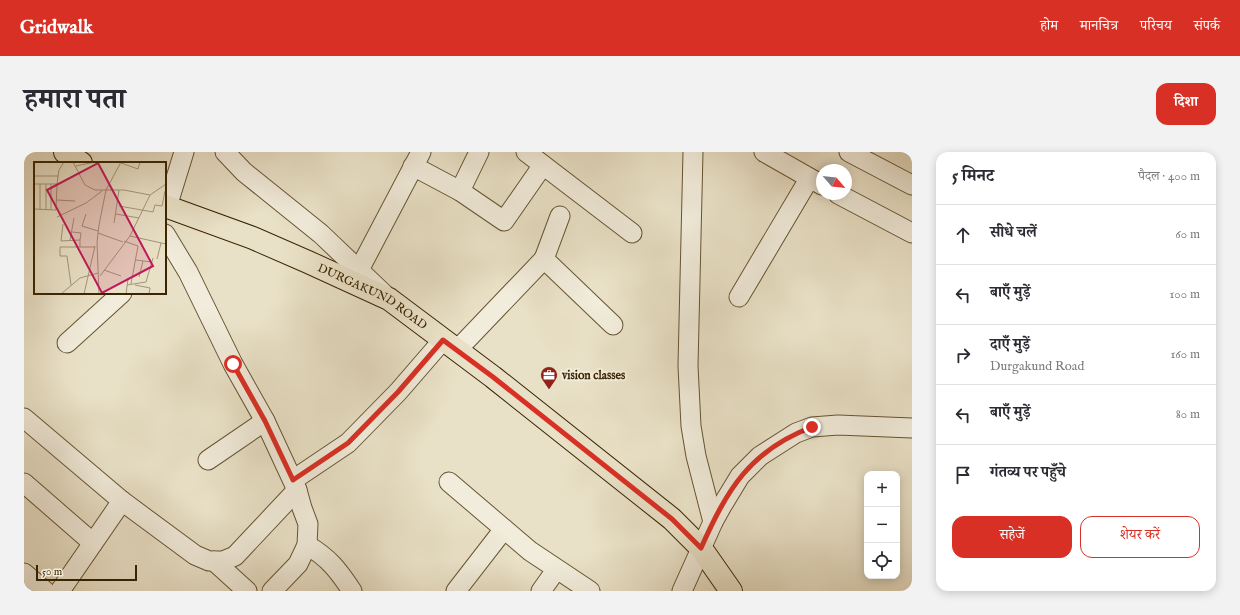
<!DOCTYPE html>
<html lang="hi">
<meta charset="utf-8">
<style>
:root{--surface:#fff;--page:#f2f2f3;--text:#2b2b33;--muted:#7c7c81;--line:#e1e1e2;--accent:#d93025}
body{margin:0;font-family:"IM FELL English","Noto Serif Devanagari",serif;background:var(--page);color:var(--text)}
.controls{position:absolute;right:12px;bottom:12px;display:grid;overflow:hidden;border-radius:8px;box-shadow:0 2px 10px #0003}
.controls button{width:36px;height:36px;display:grid;place-items:center;padding:0;border:0;border-bottom:1px solid var(--line);background:var(--surface);color:var(--text);font:20px sans-serif}
.compass{position:absolute;left:792px;top:12px;width:36px;height:36px;border-radius:50%;background:var(--surface);box-shadow:0 2px 10px #0003;rotate:118deg}
.scale{position:absolute;left:12px;bottom:10px;width:101px;box-sizing:border-box;padding-left:4px;border:2px solid #3b2500;border-top:0;font-size:11px;line-height:14px;white-space:nowrap;color:#3b2500;-webkit-text-stroke:3px #f1ecdb;paint-order:stroke}
.stop{position:absolute;width:12px;height:12px;margin:-9px;border:3px solid #d93025;border-radius:50%;background:#fff}
.stop.end{background:#d93025;border-color:#fff;box-shadow:0 1px 4px #0008}
.list{margin:0;padding:0;list-style:none}
h2{display:flex;justify-content:space-between;align-items:center;height:52px;margin:0;padding:0 16px;font-size:17px}
h2 small{font-size:13px;font-weight:400;color:var(--muted)}
.list li{display:grid;grid-template-columns:26px 1fr auto;gap:12px;align-items:center;box-sizing:border-box;height:60px;padding:0 16px;border-top:1px solid var(--line)}
.list b{display:block;font-size:15px;white-space:nowrap}
.list p{margin:0;font-size:13px;white-space:nowrap;color:var(--muted)}
.list em{font-size:13px;font-style:normal;color:var(--muted)}
.actions{display:flex;gap:8px;padding:12px 16px}
.actions a{flex:1;padding:9px 0;border:1px solid var(--accent);border-radius:12px;text-align:center;font-size:14px;color:var(--accent)}
.actions .main{background:var(--accent);color:#fff}
.icon{flex:none;width:22px;height:22px;fill:none;stroke:currentColor;stroke-width:2;stroke-linecap:round;stroke-linejoin:round}
.map{position:relative;flex:none;width:888px;height:439px;overflow:hidden;border-radius:12px}
header{display:flex;align-items:center;gap:24px;box-sizing:border-box;height:56px;padding:0 20px;background:var(--accent);color:#fff}
header strong{font-size:19px}
nav{display:flex;gap:22px;margin-inline-start:auto;font-size:14px}
.intro{display:flex;align-items:center;justify-content:space-between;box-sizing:border-box;height:96px;padding:0 24px}
h1{margin:0;font-size:28px}
.button{padding:10px 18px;border-radius:12px;background:var(--accent);color:#fff;font-size:14px;font-weight:700}
main{display:flex;gap:24px;padding:0 24px}
aside{flex:1;background:var(--surface);border-radius:12px;box-shadow:0 2px 10px #0003}
.map>svg:first-child{display:block}
.lines{fill:none;stroke-linecap:round;stroke-linejoin:round}
.minor-casing{stroke:#665432;stroke-width:21}
.major-casing{stroke:#3b2500;stroke-width:24}
.minor{stroke:#f1ecdb;stroke-width:19}
.major{stroke:#e9e1c7;stroke-width:22}
.route{stroke:#d93025;stroke-width:5}
.labels{text-anchor:middle;stroke-width:4;stroke-linejoin:round;paint-order:stroke}
.street-label{font-size:12px;fill:#3b2500;stroke:#f1ecdb}
.poi-label{font-size:12px;font-weight:bold;fill:#3b2500;stroke:#f1ecdb;text-anchor:start}
.inset-road{fill:none;stroke:#a39677;stroke-width:1}
.view{fill:#c2185b;fill-opacity:0.15;stroke:#c2185b;stroke-width:2}
.inset-edge{fill:none;stroke:#3b2500;stroke-width:2}
</style>
<header>
<strong>Gridwalk</strong>
<nav><a>होम</a><a>मानचित्र</a><a>परिचय</a><a>संपर्क</a></nav>
</header>
<div class="intro"><h1>हमारा पता</h1><a class="button">दिशा</a></div>
<main>
<div class="map">
<svg width="888" height="439" viewBox="0 0 888 439">
<rect width="100%" height="100%" fill="#e9e1c7"/>
<filter id="stains"><feTurbulence type="fractalNoise" baseFrequency=".005" numOctaves="4"/><feColorMatrix values="0 0 0 0 .2 0 0 0 0 .09 0 0 0 0 .02 0 0 0 .5 -.17"/></filter>
<radialGradient id="worn" r=".72"><stop offset=".6" stop-color="#630" stop-opacity="0"/><stop offset="1" stop-color="#630" stop-opacity=".3"/></radialGradient>
<g class="lines">
<defs>
<g id="minor">
<polyline points="201,0 220,20 297,82 360,142"/>
<polyline points="502,0 608,81"/>
<polyline points="669,0 664,214 667,274 672,304 689,370"/>
<polyline points="740,0 798,33"/>
<polyline points="825,0 888,33"/>
<polyline points="389,14 436,39 455,0"/>
<polyline points="436,39 480,69 519,13"/>
<polyline points="814,42 888,81"/>
<polyline points="143,55 160,0"/>
<polyline points="141,82 164,120 209,212 241,269 273,338 278,356 284,372 283,393 274,412 248,439"/>
<polyline points="520,107 536,64"/>
<polyline points="335,118 397,0"/>
<polyline points="715,145 785,27"/>
<polyline points="43,191 98,141"/>
<polyline points="433,198 520,107 589,173"/>
<polyline points="0,266 98,349 171,403 185,409 199,409 211,404 273,338"/>
<polyline points="184,308 241,269"/>
<polyline points="269,328 324,291 374,240 419,188"/>
<polyline points="425,330 506,399 566,439"/>
<polyline points="0,331 69,391"/>
<path d="M283,393c22,13 31,25 45,46"/>
<polyline points="190,409 223,439"/>
<polyline points="0,421 21,439"/>
<polyline points="36,439 98,349"/>
<polyline points="432,439 480,377"/>
<polyline points="517,439 527,425"/>
<polyline points="658,439 689,370 699,352 716,324 736,304 772,281 788,275 814,273 888,276"/>
</g>
<g id="major">
<polyline points="41,0 57,11"/>
<path id="s1" d="M141,54l88,32 55,24 81,37 104,78 179,142 29,29 30,43"/>
</g>
</defs>
<use href="#minor" class="minor-casing"/>
<use href="#major" class="major-casing"/>
<use href="#minor" class="minor"/>
<use href="#major" class="major"/>
</g>
<g class="lines">
<path class="route" d="M209,212l32,57 28,59 55,-37 50,-51 45,-52 50,37 179,142 29,29c26,-58 48,-97 111,-121"/>
</g>
<defs>
<symbol id="office-pin" viewBox="-11 -11 22 30"><path d="M0 17L-7.5 6A9.5 9.5 0 1 1 7.5 6Z" fill="#8f2418" stroke="#f1ecdb"/><path d="M-6-3h4V-5.5h4V-3h4V5H-6ZM-1-4.5V-3h2v-1.5ZM-6 0V1H6V0Z" fill="#fff"/></symbol>
</defs>
<g fill-rule="evenodd">
<use href="#office-pin" x="515" y="213" width="20" height="27"/>
</g>
<g class="labels">
<g class="street-label">
<text dy="4" stroke="none"><textPath href="#s1" startOffset="227">DURGAKUND ROAD</textPath></text>
</g>
<g class="poi-label">
<text x="538" y="227">vision classes</text>
</g>
</g>
<g transform="translate(10 10)">
<rect width="132" height="132" fill="#e9e1c7"/>
<path class="inset-road" d="M39,0l12,23 10,5h29l26,5 16,-11M87,1l17,6 2,-7M42,4l19,-4M0,14h24M0,22h23l2,-14 5,-8M6,22v26M12,22v25M17,22v25M23,38l18,1M85,44l34,6 2,-7 7,1 3,-15M0,47l22,1 1,-26M52,52l-4,12 16,5M82,52l23,4M23,55l29,-14 16,-12M80,61l5,-33M29,62l-2,17 19,-1v7M38,70l9,1 -1,7M64,71l25,9M96,74l20,-41M36,78l4,-22M90,79l14,5 -7,38M123,97l4,-16M102,98l16,2M70,108l17,6M66,114l30,-40 36,8M105,115l4,-16M37,123l-4,-29h-7v-9h35M93,123l19,-3 7,-24M101,123l15,3 -1,6M27,132l19,-16 18,-5M50,132l11,-48M65,132l-2,-52 2,-17 7,-35 15,-28M92,132l2,-15"/>
<path class="view" d="M64,1l55,103 -51,27 -55,-103z"/>
<rect width="132" height="132" class="inset-edge"/>
</g>
<rect width="100%" height="100%" filter="url(#stains)"/>
<rect width="100%" height="100%" fill="url(#worn)"/>
</svg>
<div class="controls">
<button>+</button>
<button>−</button>
<button><svg class="icon" aria-label="locate" viewBox="0 0 24 24"><circle cx="12" cy="12" r="6"/><path d="M12 2v4M12 18v4M2 12h4M18 12h4"/></svg></button>
</div>
<svg class="compass" viewBox="-18 -18 36 36"><path d="M0-13l5 13h-10z" fill="#e53935"/><path d="M0 13l5-13h-10z" fill="#7c7c81"/></svg>
<div class="scale">50 m</div>
<div class="stop" style="left:209px;top:212px"></div>
<div class="stop end" style="left:788px;top:275px"></div>
</div>
<aside>
<h2>5 मिनट<small>पैदल · 400 m</small></h2>
<ul class="list">
<li><svg class="icon" aria-label="ahead" viewBox="0 0 24 24"><path d="M12 20V5M6 11l6-6 6 6"/></svg><div><b>सीधे चलें</b></div><em>60 m</em></li>
<li><svg class="icon" aria-label="left" viewBox="0 0 24 24"><path d="M17 20v-9H6M10 6l-5 5 5 5"/></svg><div><b>बाएँ मुड़ें</b></div><em>100 m</em></li>
<li><svg class="icon" aria-label="right" viewBox="0 0 24 24"><path d="M7 20v-9h11M14 6l5 5-5 5"/></svg><div><b>दाएँ मुड़ें</b><p>Durgakund Road</p></div><em>160 m</em></li>
<li><svg class="icon" aria-label="left" viewBox="0 0 24 24"><path d="M17 20v-9H6M10 6l-5 5 5 5"/></svg><div><b>बाएँ मुड़ें</b></div><em>80 m</em></li>
<li><svg class="icon" aria-label="arrive" viewBox="0 0 24 24"><path d="M6 21V4h12l-3 4 3 4H6"/></svg><div><b>गंतव्य पर पहुँचे</b></div></li>
</ul>
<div class="actions"><a class="main">सहेजें</a><a>शेयर करें</a></div>
</aside>
</main>
